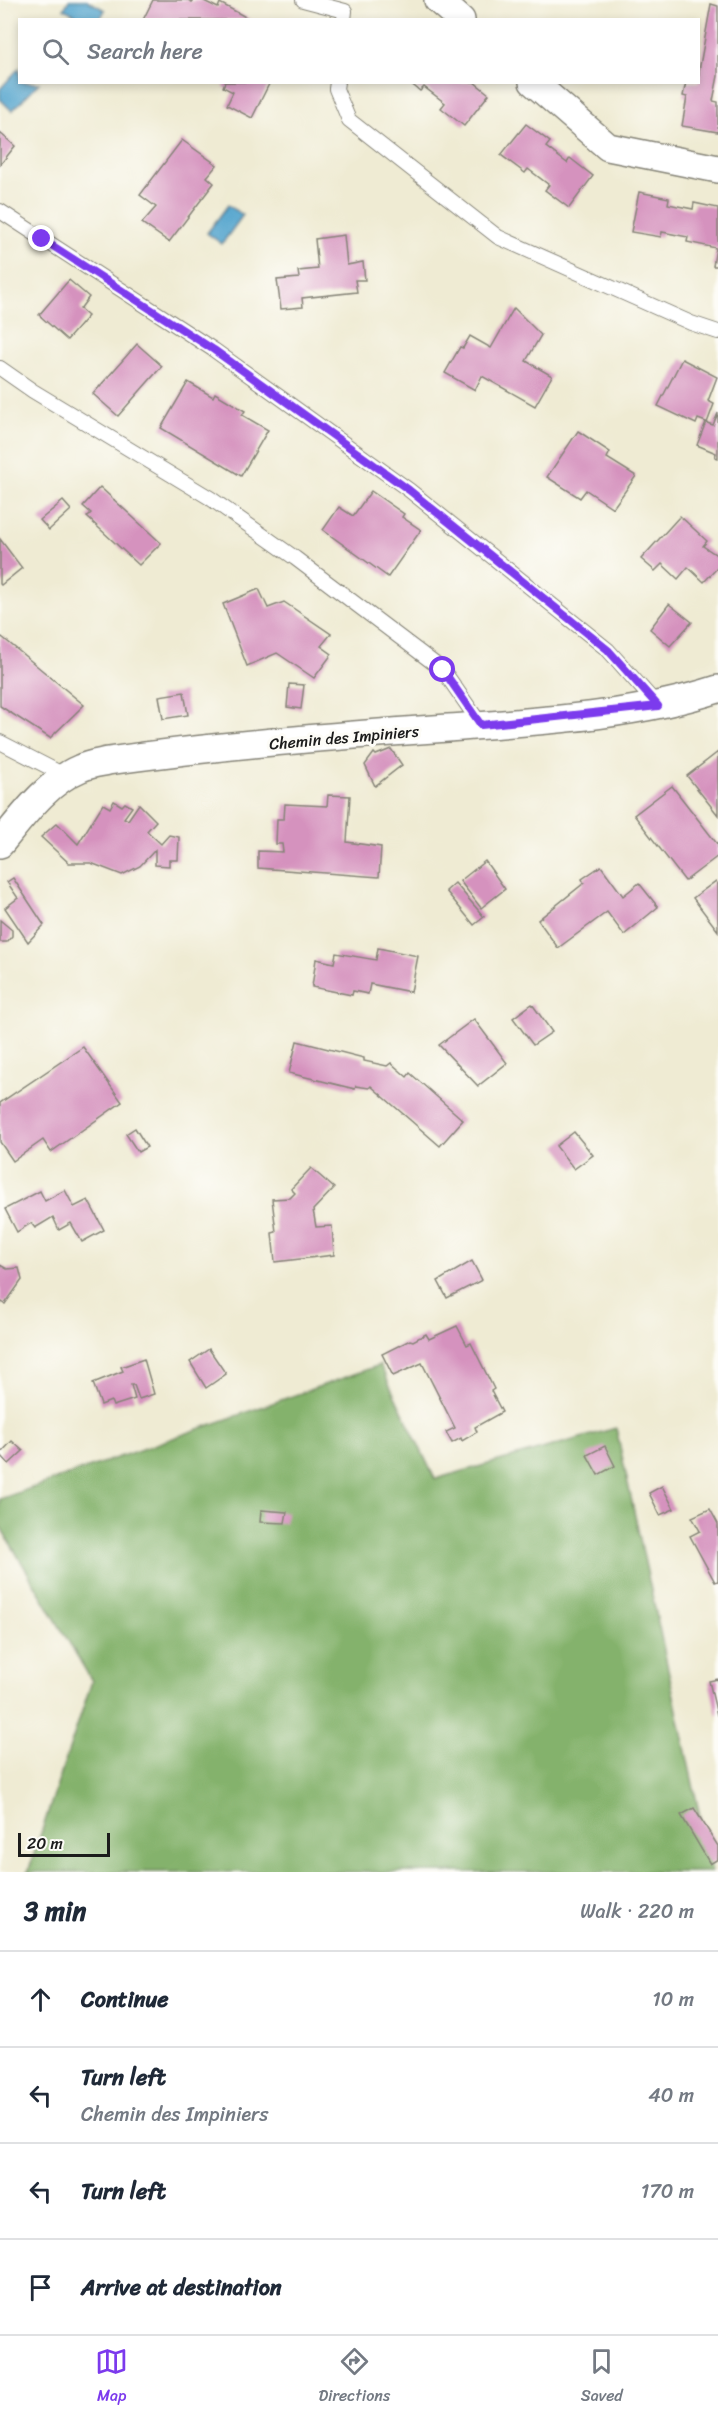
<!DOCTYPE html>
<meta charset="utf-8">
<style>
:root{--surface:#fff;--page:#f6f6f7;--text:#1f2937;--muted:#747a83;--line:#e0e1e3;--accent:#7c3aed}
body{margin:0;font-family:Sriracha,sans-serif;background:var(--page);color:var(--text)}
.scale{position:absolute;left:18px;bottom:15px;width:92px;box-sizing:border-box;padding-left:6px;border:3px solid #1c1c1c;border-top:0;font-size:16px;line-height:21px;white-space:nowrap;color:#1c1c1c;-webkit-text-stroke:4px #fdfcf7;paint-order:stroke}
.stop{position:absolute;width:18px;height:18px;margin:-14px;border:4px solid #7c3aed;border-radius:50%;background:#fff}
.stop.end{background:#7c3aed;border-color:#fff;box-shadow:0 2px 6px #0008}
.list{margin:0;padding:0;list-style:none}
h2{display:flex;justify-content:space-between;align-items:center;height:78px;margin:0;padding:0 24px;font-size:26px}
h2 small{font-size:20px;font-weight:400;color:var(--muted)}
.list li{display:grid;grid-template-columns:39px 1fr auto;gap:18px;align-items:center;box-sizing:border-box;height:96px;padding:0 24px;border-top:2px solid var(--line)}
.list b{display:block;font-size:22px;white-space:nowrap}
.list p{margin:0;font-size:20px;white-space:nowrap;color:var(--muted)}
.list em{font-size:20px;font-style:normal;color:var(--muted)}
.icon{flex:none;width:33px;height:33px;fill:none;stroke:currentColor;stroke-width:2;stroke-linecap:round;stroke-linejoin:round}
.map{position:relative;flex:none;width:718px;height:1872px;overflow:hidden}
.search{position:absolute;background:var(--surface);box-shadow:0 3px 9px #0003;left:18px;right:18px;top:18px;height:66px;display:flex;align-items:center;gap:15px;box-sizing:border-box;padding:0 21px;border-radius:0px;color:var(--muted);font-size:22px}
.sheet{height:462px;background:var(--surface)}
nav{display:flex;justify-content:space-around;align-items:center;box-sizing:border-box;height:84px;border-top:2px solid var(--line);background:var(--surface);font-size:16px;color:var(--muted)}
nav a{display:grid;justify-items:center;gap:3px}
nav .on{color:var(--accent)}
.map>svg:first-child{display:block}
.forest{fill:#84b26c;stroke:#506744;stroke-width:1.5}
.water{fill:#52a4cd;stroke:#376074;stroke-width:1.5}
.building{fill:#d592be}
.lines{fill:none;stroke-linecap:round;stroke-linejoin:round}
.service-casing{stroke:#868478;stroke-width:16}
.minor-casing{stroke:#868478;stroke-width:30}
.service{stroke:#fff;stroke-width:14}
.minor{stroke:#fff;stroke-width:27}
.route{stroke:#7c3aed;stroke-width:8}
.labels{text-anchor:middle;stroke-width:6;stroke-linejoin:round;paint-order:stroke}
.street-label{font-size:16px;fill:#1c1c1c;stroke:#fdfcf7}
</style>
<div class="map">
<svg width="718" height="1872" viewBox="0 0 718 1872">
<rect width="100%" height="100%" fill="#fdfcf7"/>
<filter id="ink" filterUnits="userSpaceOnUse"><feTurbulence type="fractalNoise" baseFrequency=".0167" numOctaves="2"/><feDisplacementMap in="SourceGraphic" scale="12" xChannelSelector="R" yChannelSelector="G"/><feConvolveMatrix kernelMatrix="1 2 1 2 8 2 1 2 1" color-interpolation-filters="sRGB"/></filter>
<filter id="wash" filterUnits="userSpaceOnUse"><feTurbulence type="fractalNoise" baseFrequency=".008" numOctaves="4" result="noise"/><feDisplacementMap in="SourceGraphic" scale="24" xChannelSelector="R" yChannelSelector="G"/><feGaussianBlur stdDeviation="1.35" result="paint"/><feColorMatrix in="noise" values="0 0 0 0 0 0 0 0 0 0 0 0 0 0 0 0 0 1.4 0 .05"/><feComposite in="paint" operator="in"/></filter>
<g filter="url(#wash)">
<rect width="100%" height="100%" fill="#efebd3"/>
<polygon class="forest" points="380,1365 435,1479 616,1428 712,1872 28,1872 92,1681 0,1526 0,1499"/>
<g class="water">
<polygon points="69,0 87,0 105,10 100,19 83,19 64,9"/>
<polygon points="19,68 20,82 39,83 12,111 0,99 0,89"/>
<polygon points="228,205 243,215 222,244 207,233"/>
</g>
<g id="blocks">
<g class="building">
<polygon points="153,0 188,0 192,2 194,0 202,0 218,8 220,3 251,20 143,20"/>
<polygon points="711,4 718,6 718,76 713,101 718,102 718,132 682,126 687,97 683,96 686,82 699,82 699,71"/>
<polygon points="225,82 270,82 252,118 227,105 233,92 223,87"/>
<polygon points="409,82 474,82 489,94 464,126 441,108 445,103 424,87 420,91"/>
<polygon points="526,124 550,142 546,147 567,163 570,158 593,176 569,208 545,190 549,185 528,169 525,173 501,155"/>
<polygon points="0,133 15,146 0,165"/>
<polygon points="182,140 217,165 207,177 214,183 169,242 142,223 156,207 140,195"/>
<polygon points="639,192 669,198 668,204 693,209 694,203 718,208 718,266 713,266 716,248 687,242 688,237 662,232 661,237 631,232"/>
<polygon points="344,235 347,265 363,262 365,280 355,280 357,292 302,298 303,307 281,309 277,280 299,278 298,271 318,269 315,239"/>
<polygon points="69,280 89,297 80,309 88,316 67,340 39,315"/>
<polygon points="514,308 541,335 526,361 552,376 535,406 482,376 475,390 445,373 460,347 463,348 470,336 491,348"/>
<polygon points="137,344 162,366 118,416 93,394"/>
<polygon points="682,359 717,377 708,401 714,404 707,423 713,425 718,413 718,458 715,457 716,453 697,445 706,422 698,419 696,424 658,406"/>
<polygon points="188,382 213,397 215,393 245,411 242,415 268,430 241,476 161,428"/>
<polygon points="578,431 610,452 607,458 636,476 613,508 586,490 580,498 547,477"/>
<polygon points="100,487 161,543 139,565 87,517 91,513 83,506"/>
<polygon points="371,491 404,514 402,517 421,530 388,577 323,530 339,507 353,516"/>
<polygon points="63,501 71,510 49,530 40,520"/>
<polygon points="680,516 707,541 703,546 718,556 718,567 704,582 688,567 678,579 662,564 655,571 641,559"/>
<polygon points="0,539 22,568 1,585 0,584"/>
<polygon points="259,589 268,608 284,602 331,634 321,646 332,654 314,678 277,653 247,666 223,604"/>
<polygon points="669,604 692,622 670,646 650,629"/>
<polygon points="2,637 84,705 50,738 0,706 0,639"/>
<polygon points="289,684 304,685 301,709 287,707"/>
<polygon points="184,692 188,715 163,719 159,696"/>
<polygon points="391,749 402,765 375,786 365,765 374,753 376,755"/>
<polygon points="718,752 718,815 687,776"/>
<polygon points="672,786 718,845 718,856 685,881 634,815"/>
<polygon points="328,795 350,796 347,842 381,847 379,877 258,868 258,851 283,852 282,844 276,844 277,819 284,819 285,804 327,806"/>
<polygon points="114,801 122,806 125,803 132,807 124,818 128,820 139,804 156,821 147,831 161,844 169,835 179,837 178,860 169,860 169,866 155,865 155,850 140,866 122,875 91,863 69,863 41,837 57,823 78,844 103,804 110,808"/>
<polygon points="485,861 505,889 481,908 460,881"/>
<polygon points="601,866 623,896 639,883 658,907 624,935 607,912 558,948 538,920 584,883 582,879"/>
<polygon points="13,878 44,925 28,942 5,908 18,898 7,882"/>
<polygon points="716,881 718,885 718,931 693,898"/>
<polygon points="455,883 484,917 474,925 446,891"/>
<polygon points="0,920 12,930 12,936 7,942 0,942"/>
<polygon points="378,948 418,956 411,992 370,984 368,994 353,991 352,995 312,987 316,959 334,963 336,953 376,960"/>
<polygon points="532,1004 552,1032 533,1045 513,1018"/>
<polygon points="474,1019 507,1063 478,1086 439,1045"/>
<polygon points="297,1041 364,1058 364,1061 387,1066 391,1063 407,1077 410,1073 463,1120 440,1146 371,1086 369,1088 356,1086 355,1089 289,1073"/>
<polygon points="83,1047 122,1102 51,1152 43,1140 13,1161 0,1142 0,1103"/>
<polygon points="135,1128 147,1147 138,1152 126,1134"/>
<polygon points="574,1132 593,1155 574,1169 556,1146"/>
<polygon points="311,1168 334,1188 313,1210 316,1227 332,1226 334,1255 275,1262 272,1233 276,1232 272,1199 290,1198 295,1193 291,1189"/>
<polygon points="65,1190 74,1207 88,1200 104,1230 82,1242 71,1223 59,1230 53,1217 35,1228 31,1223 17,1232 5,1209 40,1191 45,1201"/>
<polygon points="472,1261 482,1280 447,1298 438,1281"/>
<polygon points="0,1265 7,1269 19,1268 22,1280 5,1304 2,1302 0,1305"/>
<polygon points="457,1326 467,1345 471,1343 494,1389 491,1391 502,1412 475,1427 477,1432 462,1441 461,1438 452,1443 446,1432 455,1428 422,1363 393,1376 382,1354 410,1340 413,1341 426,1334 429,1339"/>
<polygon points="209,1349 226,1374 206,1388 190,1362"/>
<polygon points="144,1359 154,1394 139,1399 134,1385 131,1385 135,1399 113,1406 111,1401 101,1405 93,1383 123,1371 121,1367"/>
<polygon points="12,1441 23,1451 9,1464 0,1454"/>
<polygon points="605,1446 615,1466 598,1475 587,1455"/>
<polygon points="662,1486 674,1509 660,1515 649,1493"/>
<polygon points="710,1509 718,1524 718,1581 715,1582 690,1536 700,1531 692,1517"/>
<polygon points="261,1510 287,1512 285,1523 260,1522"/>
<polygon points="718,1679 718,1715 717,1715 709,1681"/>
<polygon points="694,1808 718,1846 718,1859 710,1864 681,1815"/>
</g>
</g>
</g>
<g filter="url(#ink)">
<use href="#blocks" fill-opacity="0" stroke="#868478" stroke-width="1.5"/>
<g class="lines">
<defs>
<g id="service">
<polyline points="303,0 345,11 344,20"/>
<polyline points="337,82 336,89 349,120 498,237 691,323 718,332"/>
<polyline points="0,211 214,350 409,490 608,650 658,706"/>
<polyline points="0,368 33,391 210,498 295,558 443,670 481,725"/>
<polyline points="0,742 66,776"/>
</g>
<g id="minor">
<polyline points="438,0 461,20"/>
<polyline points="533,82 608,147 718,169"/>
<path d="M0,844c23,-28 47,-62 81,-76 8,-4 18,-5 27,-7 113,-16 227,-25 340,-33 90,-7 184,-11 270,-39"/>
</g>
</defs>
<use href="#service" class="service-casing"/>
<use href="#minor" class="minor-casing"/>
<use href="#service" class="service"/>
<use href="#minor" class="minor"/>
</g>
</g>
<g class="lines" filter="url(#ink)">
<polyline class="route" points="42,239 214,350 409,490 608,650 658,706 481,725 443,670"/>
</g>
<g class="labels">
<g class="street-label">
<text transform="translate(344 737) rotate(-5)" y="6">Chemin des Impiniers</text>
</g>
</g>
</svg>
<div class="scale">20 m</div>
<div class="stop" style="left:443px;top:670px"></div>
<div class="stop end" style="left:42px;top:239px"></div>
<div class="search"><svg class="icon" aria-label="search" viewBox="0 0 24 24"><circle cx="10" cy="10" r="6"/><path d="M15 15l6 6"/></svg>Search here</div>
</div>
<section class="sheet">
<h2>3 min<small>Walk · 220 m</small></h2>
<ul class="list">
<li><svg class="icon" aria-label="ahead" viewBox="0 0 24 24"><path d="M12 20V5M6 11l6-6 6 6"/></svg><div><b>Continue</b></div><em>10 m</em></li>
<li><svg class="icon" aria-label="left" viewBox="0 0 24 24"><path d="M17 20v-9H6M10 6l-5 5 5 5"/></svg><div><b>Turn left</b><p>Chemin des Impiniers</p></div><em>40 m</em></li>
<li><svg class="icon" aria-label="left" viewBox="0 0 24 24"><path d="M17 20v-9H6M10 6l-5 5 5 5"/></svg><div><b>Turn left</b></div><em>170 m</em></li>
<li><svg class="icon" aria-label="arrive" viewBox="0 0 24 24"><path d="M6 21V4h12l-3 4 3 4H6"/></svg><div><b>Arrive at destination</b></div></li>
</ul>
</section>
<nav>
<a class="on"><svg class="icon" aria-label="map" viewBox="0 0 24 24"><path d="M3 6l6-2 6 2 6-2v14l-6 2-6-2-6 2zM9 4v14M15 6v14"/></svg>Map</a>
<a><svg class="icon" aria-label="directions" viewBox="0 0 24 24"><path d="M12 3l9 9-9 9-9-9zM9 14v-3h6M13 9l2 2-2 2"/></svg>Directions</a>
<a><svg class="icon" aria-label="saved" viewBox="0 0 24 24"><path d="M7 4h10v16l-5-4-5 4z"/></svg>Saved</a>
</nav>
